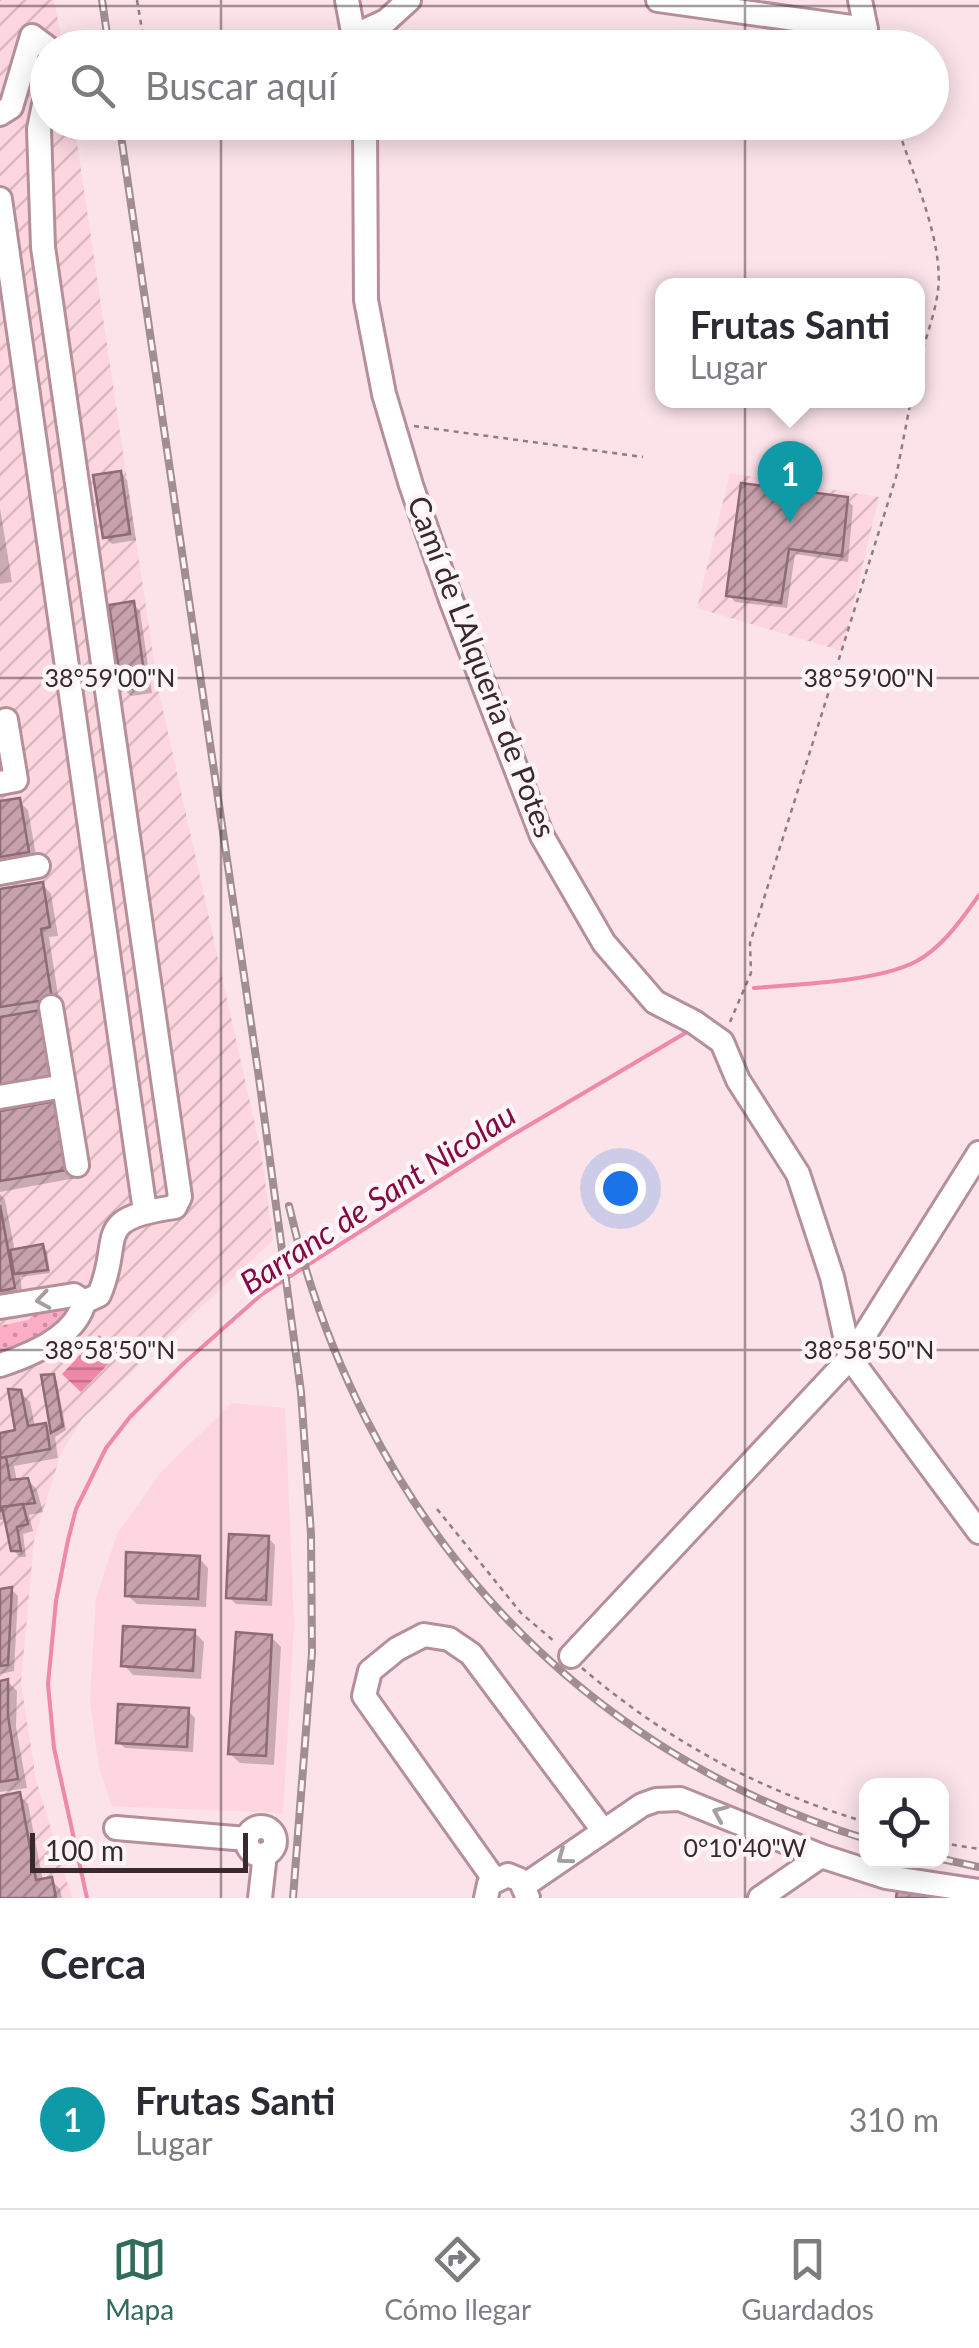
<!DOCTYPE html>
<html lang="es">
<meta charset="utf-8">
<style>
:root{--surface:#fff;--page:#f7f7f7;--text:#2b2b33;--muted:#7c7c81;--line:#e1e1e2;--accent:#316c56}
body{margin:0;font-family:Lato,sans-serif;background:var(--page);color:var(--text)}
.controls{position:absolute;right:30px;bottom:30px;display:grid;overflow:hidden;border-radius:20px;box-shadow:0 5px 25px #0003}
.controls button{width:90px;height:90px;display:grid;place-items:center;padding:0;border:0;border-bottom:2px solid var(--line);background:var(--surface);color:var(--text);font:50px sans-serif}
.scale{position:absolute;left:30px;bottom:25px;width:218px;box-sizing:border-box;padding-left:10px;border:5px solid #38292d;border-top:0;font-size:28px;line-height:35px;white-space:nowrap;color:#38292d;-webkit-text-stroke:8px #fdf5f7;paint-order:stroke}
.you{position:absolute;left:620px;top:1188px;width:35px;height:35px;margin:-25px;border:8px solid #fff;border-radius:50%;background:#1a73e8;box-shadow:0 0 0 15px #1a73e833}
.badge{display:grid;place-items:center;width:65px;height:65px;border-radius:50%;background:var(--accent);color:#fff;font-size:32px;font-weight:700}
.pin{position:absolute;translate:-50% -82px;filter:drop-shadow(0 2px 5px #0008)}
.pin::after{content:'';position:absolute;top:52px;width:35px;height:30px;background:inherit;clip-path:polygon(0 0,100% 0,50% 100%)}
.popup{position:absolute;left:655px;top:278px;width:270px;height:130px;box-sizing:border-box;display:grid;place-content:center;border-radius:20px;background:var(--surface);filter:drop-shadow(0 2px 8px #0005);font-size:32px;white-space:nowrap;color:var(--muted)}
.popup b{font-size:38px;color:var(--text)}
.popup::after{content:'';position:absolute;left:50%;top:100%;margin-left:-20px;border:20px solid transparent;border-top-color:var(--surface)}
.list{margin:0;padding:0;list-style:none}
h2{display:flex;justify-content:space-between;align-items:center;height:130px;margin:0;padding:0 40px;font-size:42px}
h2 small{font-size:32px;font-weight:400;color:var(--muted)}
.list li{display:grid;grid-template-columns:65px 1fr auto;gap:30px;align-items:center;box-sizing:border-box;height:180px;padding:0 40px;border-top:2px solid var(--line)}
.list b{display:block;font-size:38px;white-space:nowrap}
.list p{margin:0;font-size:32px;white-space:nowrap;color:var(--muted)}
.list em{font-size:32px;font-style:normal;color:var(--muted)}
.icon{flex:none;width:55px;height:55px;fill:none;stroke:currentColor;stroke-width:2;stroke-linecap:round;stroke-linejoin:round}
.map{position:relative;flex:none;width:979px;height:1898px;overflow:hidden}
.search{position:absolute;background:var(--surface);box-shadow:0 5px 25px #0003;left:30px;right:30px;top:30px;height:110px;display:flex;align-items:center;gap:25px;box-sizing:border-box;padding:0 35px;border-radius:55px;color:var(--muted);font-size:38px}
.sheet{height:310px;background:var(--surface)}
nav{display:flex;justify-content:space-around;align-items:center;box-sizing:border-box;height:140px;border-top:2px solid var(--line);background:var(--surface);font-size:28px;color:var(--muted)}
nav a{display:grid;justify-items:center;gap:5px}
nav .on{color:var(--accent)}
.map>svg:first-child{display:block}
.built{fill:#fdd6e0}
.industrial{fill:url(#industrial-furrows)}
.garden{fill:url(#garden-dots)}
.water{fill:url(#water-rules)}
.shadow{fill:#0003}
.lines{fill:none;stroke-linecap:round;stroke-linejoin:round}
.stream{stroke:#ef88a9;stroke-width:4}
.building{fill:url(#building-hatch);stroke:#8e6b75;stroke-width:2.5}
.minor-casing{stroke:#b5909a;stroke-width:28}
.path{stroke:#907d82;stroke-width:2.5;stroke-dasharray:5 5;stroke-linecap:butt}
.minor{stroke:#fff;stroke-width:22}
.rail-casing{stroke:#a18d92;stroke-width:8}
.rail{stroke:#fdf5f7;stroke-width:4;stroke-dasharray:11;stroke-linecap:butt}
.oneway{stroke:#a59fa0}
.ticks{fill:none;stroke:#38292d;stroke-width:2.5;stroke-opacity:0.45}
.labels{text-anchor:middle;stroke-width:9;stroke-linejoin:round;paint-order:stroke}
.street-label{font-size:30px;fill:#38292d;stroke:#fdf5f7}
.water-label{font-size:32px;font-style:italic;fill:#870745;stroke:#fdf5f7}
.ticks-label{font-size:25px;text-anchor:middle;fill:#38292d;stroke:#fdf5f7;stroke-width:9;stroke-linejoin:round;paint-order:stroke}
</style>
<div class="map">
<svg width="979" height="1898" viewBox="0 0 979 1898">
<defs>
<pattern id="industrial-furrows" width="10" height="10" patternUnits="userSpaceOnUse" patternTransform="scale(2.5)"><rect width="10" height="10" fill="#fdd6e0"/><path d="M-1 1l2-2M0 10L10 0M9 11l2-2" fill="none" stroke="#dab8c0"/></pattern>
<pattern id="garden-dots" width="8" height="8" patternUnits="userSpaceOnUse" patternTransform="scale(2.5)"><rect width="8" height="8" fill="#fdadc5"/><path d="M2 2h.1M6 6h.1" fill="none" stroke="#ce8da0" stroke-width="1.8" stroke-linecap="round"/></pattern>
<pattern id="water-rules" width="6" height="5" patternUnits="userSpaceOnUse" patternTransform="scale(2.5)"><rect width="6" height="5" fill="#ef88a9"/><path d="M0 2.5h6" fill="none" stroke="#c36f8a"/></pattern>
<pattern id="building-hatch" width="6" height="6" patternUnits="userSpaceOnUse" patternTransform="scale(2.5)"><rect width="6" height="6" fill="#c7a2ac"/><path d="M-1 1l2-2M0 6l6-6M5 7l2-2" fill="none" stroke="#a3848c"/></pattern>
</defs>
<rect width="100%" height="100%" fill="#fbe3e9"/>
<polygon class="built" points="232,1403 285,1408 294,1624 283,1813 112,1806 99,1767 90,1701 96,1598 117,1534 162,1471"/>
<g class="industrial">
<polygon points="0,0 54,0 63,47 48,48 48,122 74,123 158,688 261,1152 273,1240 82,1419 61,1453 34,1540 21,1683 36,1780 72,1898 0,1898"/>
<polygon points="730,473 879,497 842,651 697,608"/>
</g>
<polygon class="garden" points="64,1305 69,1309 69,1314 33,1339 0,1352 0,1326 32,1319 32,1309"/>
<polygon class="water" points="99,1335 119,1353 81,1392 62,1374"/>
<g class="shadow">
<polygon points="120,473 127,480 136,540 112,544 105,537"/>
<polygon points="846,499 853,506 848,562 795,554 787,608 735,602 729,595"/>
<polygon points="0,508 12,582 0,584"/>
<polygon points="133,604 140,611 152,693 131,696 124,689"/>
<polygon points="19,801 28,810 37,861 0,867 0,804"/>
<polygon points="42,884 51,894 58,936 49,937 60,1008 0,1096 0,891"/>
<polygon points="69,1112 81,1177 0,1192 0,1114"/>
<polygon points="0,1194 5,1200 15,1252 43,1246 47,1251 50,1273 20,1277 23,1297 0,1301"/>
<polygon points="44,1377 53,1377 57,1381 66,1430 55,1437 58,1458 14,1466 17,1482 28,1480 37,1490 43,1512 29,1515 33,1531 23,1534 26,1557 20,1557 13,1550 7,1519 0,1520 0,1435 18,1432 20,1392 30,1402 35,1427 45,1425 54,1434"/>
<polygon points="268,1538 275,1545 272,1606 236,1604 229,1597"/>
<polygon points="199,1558 208,1568 206,1607 137,1604 127,1595"/>
<polygon points="12,1590 18,1596 14,1671 0,1674 0,1592"/>
<polygon points="194,1632 204,1642 201,1679 133,1675 124,1665"/>
<polygon points="271,1637 281,1647 274,1765 240,1763 230,1754"/>
<polygon points="8,1682 17,1691 16,1727 27,1788 0,1792 0,1683"/>
<polygon points="188,1711 195,1718 193,1752 125,1748 118,1742"/>
<polygon points="19,1795 28,1804 43,1881 51,1880 60,1889 62,1898 0,1898 0,1798"/>
</g>
<g class="lines">
<g class="stream">
<path d="M754,988c45,-4 121,-6 161,-26 27,-14 47,-43 64,-67"/>
<polyline points="87,1898 54,1748 48,1684 56,1601 68,1540 76,1509 106,1448 130,1417 183,1364 262,1294 504,1140 687,1032"/>
</g>
</g>
<g class="building">
<polygon points="121,471 130,534 103,538 93,475"/>
<polygon points="741,483 848,497 842,556 789,549 781,603 726,596"/>
<polygon points="134,601 146,687 122,690 109,605"/>
<polygon points="20,798 29,852 0,857 0,801"/>
<polygon points="43,882 50,927 41,929 52,999 0,1007 0,889"/>
<polygon points="47,1009 58,1077 0,1086 0,1017"/>
<polygon points="61,1100 73,1169 0,1181 0,1111"/>
<polygon points="0,1205 15,1288 0,1291"/>
<polygon points="43,1244 48,1270 14,1274 10,1250"/>
<polygon points="54,1374 63,1426 51,1433 41,1375"/>
<polygon points="8,1389 21,1390 28,1426 46,1423 50,1449 0,1458 0,1433 15,1430"/>
<polygon points="6,1457 10,1480 28,1478 35,1503 2,1507 0,1512 0,1458"/>
<polygon points="23,1504 28,1524 17,1527 21,1551 11,1551 2,1507"/>
<polygon points="229,1534 269,1536 266,1600 226,1598"/>
<polygon points="126,1552 200,1556 198,1599 125,1596"/>
<polygon points="12,1587 8,1665 0,1666 0,1589"/>
<polygon points="123,1626 195,1630 193,1671 121,1666"/>
<polygon points="236,1632 272,1635 266,1756 228,1754"/>
<polygon points="8,1679 8,1716 18,1779 0,1782 0,1681"/>
<polygon points="118,1704 189,1708 187,1747 116,1743"/>
<polygon points="20,1792 36,1880 52,1877 56,1898 0,1898 0,1796"/>
<polygon points="898,1883 978,1898 896,1898"/>
</g>
<g class="lines">
<defs>
<g id="minor">
<polyline points="347,0 356,48"/>
<polyline points="658,0 866,29 860,0"/>
<polyline points="354,36 386,21 409,0"/>
<path d="M48,85l-9,44 4,118 137,950 -5,10c-86,12 -51,31 -76,88l-15,7"/>
<polyline points="0,114 11,107 32,36 48,48"/>
<polyline points="365,122 366,300 384,394 411,485 451,600 542,836 604,943 655,1002 694,1022 722,1042 738,1080 798,1174 832,1277 850,1358 979,1532"/>
<polyline points="0,199 145,1211"/>
<polyline points="0,783 16,780 6,720"/>
<polyline points="0,873 38,866"/>
<polyline points="64,1086 77,1165"/>
<polyline points="0,1097 64,1086 51,1007"/>
<polyline points="0,1307 74,1295 84,1302"/>
<path d="M0,1365c31,-10 76,-29 84,-63"/>
<polyline points="571,1656 850,1358 979,1153"/>
<circle cx="261" cy="1841" r="14"/>
<polyline points="116,1828 247,1839"/>
<polyline points="494,1879 364,1696 370,1671 397,1649 424,1635 449,1639 471,1654 602,1829"/>
<polyline points="525,1885 642,1805 656,1800 680,1799 821,1856 886,1877 979,1891"/>
<polyline points="260,1898 265,1854"/>
<polyline points="486,1898 489,1884 508,1875 520,1880 528,1898"/>
<polyline points="760,1898 821,1856"/>
</g>
</defs>
<use href="#minor" class="minor-casing"/>
<g class="path">
<polyline points="137,0 145,48"/>
<polyline points="282,48 333,40"/>
<path d="M896,122c15,50 51,124 41,175 -4,23 -13,46 -19,68"/>
<polyline points="414,426 643,457"/>
<polyline points="730,1022 751,973 750,943 896,477 911,400"/>
<polyline points="437,1509 521,1613 555,1642"/>
<path d="M582,1668c84,72 178,123 284,154"/>
<polyline points="942,1843 979,1849"/>
</g>
<use href="#minor" class="minor"/>
<defs>
<g id="rail">
<polyline points="102,0 109,48"/>
<polyline points="119,122 259,1078 301,1392 311,1534 312,1653 293,1898"/>
<path d="M289,1206c70,303 277,542 577,633"/>
<polyline points="942,1859 979,1867"/>
</g>
</defs>
<use href="#rail" class="rail-casing"/>
<use href="#rail" class="rail"/>
</g>
<defs><path id="oneway-chevron" d="M-2-3.5L2.5 0L-2 3.5" fill="none" stroke-width="1.6" stroke-linecap="round" stroke-linejoin="round" transform="scale(2.5)"/></defs>
<g class="oneway">
<use href="#oneway-chevron" transform="translate(43 1300) rotate(171)"/>
<use href="#oneway-chevron" transform="translate(720 1813) rotate(-157)"/>
<use href="#oneway-chevron" transform="translate(564 1857) rotate(144)"/>
</g>
<path class="ticks" d="M221,0v48M745,0v48M0,6h979M221,122v1776M745,122v1776M0,678h979M0,1350h979"/>
<g class="labels">
<g class="street-label">
<text transform="translate(481 667) rotate(69)" y="10">Camí de L'Alqueria de Potes</text>
</g>
<g class="water-label">
<text transform="translate(378 1199) rotate(-33)" y="11">Barranc de Sant Nicolau</text>
</g>
</g>
<g class="ticks-label">
<text x="110" y="687">38°59'00"N</text>
<text x="869" y="687">38°59'00"N</text>
<text x="110" y="1359">38°58'50"N</text>
<text x="869" y="1359">38°58'50"N</text>
<text x="745" y="1857">0°10'40"W</text>
</g>
</svg>
<div class="controls">
<button><svg class="icon" aria-label="locate" viewBox="0 0 24 24"><circle cx="12" cy="12" r="6"/><path d="M12 2v4M12 18v4M2 12h4M18 12h4"/></svg></button>
</div>
<div class="scale">100 m</div>
<div class="you"></div>
<div class="pin badge" style="left:790px;top:523px;background:#0f9aa8">1</div>
<div class="popup"><b>Frutas Santi</b>Lugar</div>
<div class="search"><svg class="icon" aria-label="search" viewBox="0 0 24 24"><circle cx="10" cy="10" r="6"/><path d="M15 15l6 6"/></svg>Buscar aquí</div>
</div>
<section class="sheet">
<h2>Cerca<small></small></h2>
<ul class="list">
<li><span class="badge" style="background:#0f9aa8">1</span><div><b>Frutas Santi</b><p>Lugar</p></div><em>310 m</em></li>
</ul>
</section>
<nav>
<a class="on"><svg class="icon" aria-label="map" viewBox="0 0 24 24"><path d="M3 6l6-2 6 2 6-2v14l-6 2-6-2-6 2zM9 4v14M15 6v14"/></svg>Mapa</a>
<a><svg class="icon" aria-label="directions" viewBox="0 0 24 24"><path d="M12 3l9 9-9 9-9-9zM9 14v-3h6M13 9l2 2-2 2"/></svg>Cómo llegar</a>
<a><svg class="icon" aria-label="saved" viewBox="0 0 24 24"><path d="M7 4h10v16l-5-4-5 4z"/></svg>Guardados</a>
</nav>
